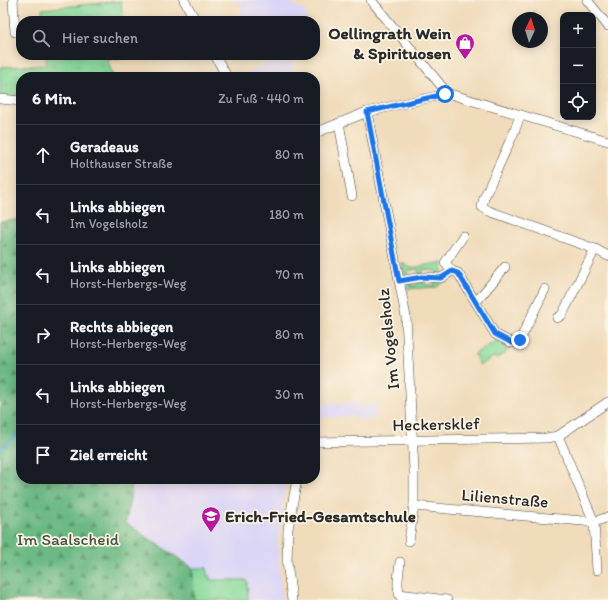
<!DOCTYPE html>
<html lang="de">
<meta charset="utf-8">
<style>
:root{--surface:#171b24;--page:#20242c;--text:#f1f3f6;--muted:#9ea1a6;--line:#363941}
body{margin:0;font-family:Itim,sans-serif;background:var(--page);color:var(--text)}
.controls{position:absolute;right:12px;top:12px;display:grid;overflow:hidden;border-radius:8px;box-shadow:0 2px 10px #0003}
.controls button{width:36px;height:36px;display:grid;place-items:center;padding:0;border:0;border-bottom:1px solid var(--line);background:var(--surface);color:var(--text);font:20px sans-serif}
.compass{position:absolute;left:512px;top:12px;width:36px;height:36px;border-radius:50%;background:var(--surface);box-shadow:0 2px 10px #0003;rotate:4deg}
.stop{position:absolute;width:12px;height:12px;margin:-9px;border:3px solid #1a73e8;border-radius:50%;background:#fff}
.stop.end{background:#1a73e8;border-color:#fff;box-shadow:0 1px 4px #0008}
.list{margin:0;padding:0;list-style:none}
h2{display:flex;justify-content:space-between;align-items:center;height:52px;margin:0;padding:0 16px;font-size:17px}
h2 small{font-size:13px;font-weight:400;color:var(--muted)}
.list li{display:grid;grid-template-columns:26px 1fr auto;gap:12px;align-items:center;box-sizing:border-box;height:60px;padding:0 16px;border-top:1px solid var(--line)}
.list b{display:block;font-size:15px;white-space:nowrap}
.list p{margin:0;font-size:13px;white-space:nowrap;color:var(--muted)}
.list em{font-size:13px;font-style:normal;color:var(--muted)}
.icon{flex:none;width:22px;height:22px;fill:none;stroke:currentColor;stroke-width:2;stroke-linecap:round;stroke-linejoin:round}
.map{position:relative;flex:none;width:608px;height:600px;overflow:hidden}
.search{position:absolute;background:var(--surface);box-shadow:0 2px 10px #0003;left:16px;top:16px;width:304px;height:44px;display:flex;align-items:center;gap:10px;box-sizing:border-box;padding:0 14px;border-radius:16px;color:var(--muted);font-size:15px}
.panel{position:absolute;background:var(--surface);box-shadow:0 2px 10px #0003;left:16px;top:72px;width:304px;height:412px;border-radius:16px}
.map>svg:first-child{display:block}
.built{fill:#dbd6f7}
.grass{fill:url(#grass-tufts);stroke:#588263}
.forest{fill:url(#forest-firs);stroke:#4c7257}
.garden{fill:#86d99b;stroke:#588263}
.lines{fill:none;stroke-linecap:round;stroke-linejoin:round}
.stream{stroke:#51a9ce;stroke-width:2}
.minor-casing{stroke:#494641;stroke-width:10}
.minor{stroke:#fff;stroke-width:9}
.route{stroke:#1a73e8;stroke-width:5}
.labels{text-anchor:middle;stroke-width:3.5;stroke-linejoin:round;paint-order:stroke}
.poi-label{font-size:17px;font-weight:bold;fill:#2b2b2b;stroke:#fcf5e5;text-anchor:end}
.street-label{font-size:17px;fill:#2b2b2b;stroke:#fcf5e5}
.park-label{font-size:17px;fill:#425647;stroke:#fcf5e5}
</style>
<div class="map">
<svg width="608" height="600" viewBox="0 0 608 600">
<defs>
<pattern id="grass-tufts" width="24" height="20" patternUnits="userSpaceOnUse"><rect width="24" height="20" fill="#86d99b"/><path d="M3 7l-1-3M5 7V3M7 7l1-3M15 17l-1-3M17 17v-4M19 17l1-3" fill="none" stroke="#74ba86"/></pattern>
<pattern id="forest-firs" width="22" height="20" patternUnits="userSpaceOnUse"><rect width="22" height="20" fill="#6cb983"/><path d="M5 1l3.5 6h-7zM16 11l3.5 6h-7z" fill="#59976b"/></pattern>
</defs>
<rect width="100%" height="100%" fill="#fcf5e5"/>
<filter id="ink" filterUnits="userSpaceOnUse"><feTurbulence type="fractalNoise" baseFrequency=".025" numOctaves="2"/><feDisplacementMap in="SourceGraphic" scale="8" xChannelSelector="R" yChannelSelector="G"/><feConvolveMatrix kernelMatrix="1 2 1 2 8 2 1 2 1" color-interpolation-filters="sRGB"/></filter>
<filter id="wash" filterUnits="userSpaceOnUse"><feTurbulence type="fractalNoise" baseFrequency=".012" numOctaves="4" result="noise"/><feDisplacementMap in="SourceGraphic" scale="16" xChannelSelector="R" yChannelSelector="G"/><feGaussianBlur stdDeviation="0.9" result="paint"/><feColorMatrix in="noise" values="0 0 0 0 0 0 0 0 0 0 0 0 0 0 0 0 0 1.4 0 .05"/><feComposite in="paint" operator="in"/></filter>
<g filter="url(#wash)">
<rect width="100%" height="100%" fill="#f0dcbb"/>
<g class="built">
<polygon points="230,0 286,0 307,12 306,21 256,21 239,18 242,3 230,1"/>
<polygon points="274,55 304,55 303,58 293,57 293,77 239,77 262,66"/>
<polygon points="358,402 359,405 376,404 376,419 359,420 358,416 315,418 315,404"/>
<polygon points="133,479 286,479 278,543 280,580 283,600 248,600 247,581 210,580 207,576 207,568 193,568 126,523"/>
</g>
<g class="grass">
<polygon points="121,1 123,21 43,21 42,9"/>
<polygon points="46,55 127,55 127,58 107,59 113,77 21,77 21,98 0,95 0,67 46,65"/>
<polygon points="442,262 443,263 441,275 436,278 437,271 423,269 422,276 419,277 418,269 408,271 410,278 406,279 402,263 411,268"/>
<polygon points="418,277 423,277 423,284 434,286 435,278 446,280 437,287 408,289 406,280 411,279 412,286 419,284"/>
<polygon points="496,341 502,341 508,351 496,359 494,357 480,365 474,354"/>
</g>
<polygon class="forest" points="21,219 21,479 133,479 126,523 193,568 194,600 0,600 0,222"/>
<polygon class="garden" points="193,568 207,568 207,576 210,576 210,580 246,580 247,581 248,600 194,600"/>
<g class="lines">
<polyline class="stream" points="0,450 21,430"/>
</g>
</g>
<g filter="url(#ink)">
<g class="lines">
<defs>
<g id="minor">
<polyline points="13,0 15,32"/>
<polyline points="184,0 196,21"/>
<polyline points="371,0 443,88 445,94"/>
<polyline points="587,0 608,26"/>
<polyline points="215,55 227,77"/>
<polyline points="0,99 21,101"/>
<polyline points="367,112 406,317 414,470 414,506 409,541"/>
<polyline points="520,115 515,130 484,198 482,207 489,211 595,249 608,256"/>
<polyline points="339,123 352,196"/>
<polyline points="315,133 367,112 445,94 450,94 608,141"/>
<polyline points="452,271 445,263 463,236"/>
<polyline points="399,281 423,277 441,278 452,271 458,273 495,334 512,343 520,340 545,289"/>
<polyline points="476,302 505,267"/>
<polyline points="557,318 562,315 595,249"/>
<polyline points="558,436 594,522 597,570"/>
<polyline points="315,442 546,438 558,436 608,402"/>
<polyline points="414,506 594,522 608,517"/>
<path d="M400,562c-1,13 -5,26 2,37"/>
<polyline points="399,594 447,600"/>
<polyline points="292,600 287,562 288,529 297,479"/>
</g>
</defs>
<use href="#minor" class="minor-casing"/>
<use href="#minor" class="minor"/>
</g>
</g>
<g class="lines" filter="url(#ink)">
<polyline class="route" points="445,94 367,112 399,281 422,277 441,278 452,271 458,273 495,334 512,343 520,340"/>
</g>
<defs>
<symbol id="shop-pin" viewBox="-11 -11 22 30"><path d="M0 17L-7.5 6A9.5 9.5 0 1 1 7.5 6Z" fill="#b5179e" stroke="#fcf5e5"/><path d="M-5-2.5h2.3a2.7 3.5 0 0 1 5.4 0H5L5.5 6h-11ZM-1.5-2.5h3a1.5 2.3 0 0 0-3 0Z" fill="#fff"/></symbol>
<symbol id="school-pin" viewBox="-11 -11 22 30"><path d="M0 17L-7.5 6A9.5 9.5 0 1 1 7.5 6Z" fill="#b5179e" stroke="#fcf5e5"/><path d="M0-5L7-2L0 1L-7-2ZM-4 1L0 2.5L4 1V4Q0 6-4 4Z" fill="#fff"/></symbol>
</defs>
<g fill-rule="evenodd">
<use href="#shop-pin" x="454" y="32" width="22" height="30"/>
<use href="#school-pin" x="200" y="505" width="22" height="30"/>
</g>
<g class="labels">
<g class="poi-label">
<text x="451" y="39">Oellingrath Wein<tspan x="451" dy="20">&amp; Spirituosen</tspan></text>
<text x="225" y="522" text-anchor="start">Erich-Fried-Gesamtschule</text>
</g>
<g class="street-label">
<text transform="translate(388 339) rotate(-96)" y="6">Im Vogelsholz</text>
<text transform="translate(436 424) rotate(-1)" y="6">Heckersklef</text>
<text transform="translate(505 498) rotate(5)" y="6">Lilienstraße</text>
</g>
<g class="park-label">
<text x="68" y="545">Im Saalscheid</text>
</g>
</g>
</svg>
<div class="controls">
<button>+</button>
<button>−</button>
<button><svg class="icon" aria-label="locate" viewBox="0 0 24 24"><circle cx="12" cy="12" r="6"/><path d="M12 2v4M12 18v4M2 12h4M18 12h4"/></svg></button>
</div>
<svg class="compass" viewBox="-18 -18 36 36"><path d="M0-13l5 13h-10z" fill="#e53935"/><path d="M0 13l5-13h-10z" fill="#9ea1a6"/></svg>
<div class="stop" style="left:445px;top:94px"></div>
<div class="stop end" style="left:520px;top:340px"></div>
<div class="search"><svg class="icon" aria-label="search" viewBox="0 0 24 24"><circle cx="10" cy="10" r="6"/><path d="M15 15l6 6"/></svg>Hier suchen</div>
<section class="panel">
<h2>6 Min.<small>Zu Fuß · 440 m</small></h2>
<ul class="list">
<li><svg class="icon" aria-label="ahead" viewBox="0 0 24 24"><path d="M12 20V5M6 11l6-6 6 6"/></svg><div><b>Geradeaus</b><p>Holthauser Straße</p></div><em>80 m</em></li>
<li><svg class="icon" aria-label="left" viewBox="0 0 24 24"><path d="M17 20v-9H6M10 6l-5 5 5 5"/></svg><div><b>Links abbiegen</b><p>Im Vogelsholz</p></div><em>180 m</em></li>
<li><svg class="icon" aria-label="left" viewBox="0 0 24 24"><path d="M17 20v-9H6M10 6l-5 5 5 5"/></svg><div><b>Links abbiegen</b><p>Horst-Herbergs-Weg</p></div><em>70 m</em></li>
<li><svg class="icon" aria-label="right" viewBox="0 0 24 24"><path d="M7 20v-9h11M14 6l5 5-5 5"/></svg><div><b>Rechts abbiegen</b><p>Horst-Herbergs-Weg</p></div><em>80 m</em></li>
<li><svg class="icon" aria-label="left" viewBox="0 0 24 24"><path d="M17 20v-9H6M10 6l-5 5 5 5"/></svg><div><b>Links abbiegen</b><p>Horst-Herbergs-Weg</p></div><em>30 m</em></li>
<li><svg class="icon" aria-label="arrive" viewBox="0 0 24 24"><path d="M6 21V4h12l-3 4 3 4H6"/></svg><div><b>Ziel erreicht</b></div></li>
</ul>
</section>
</div>
